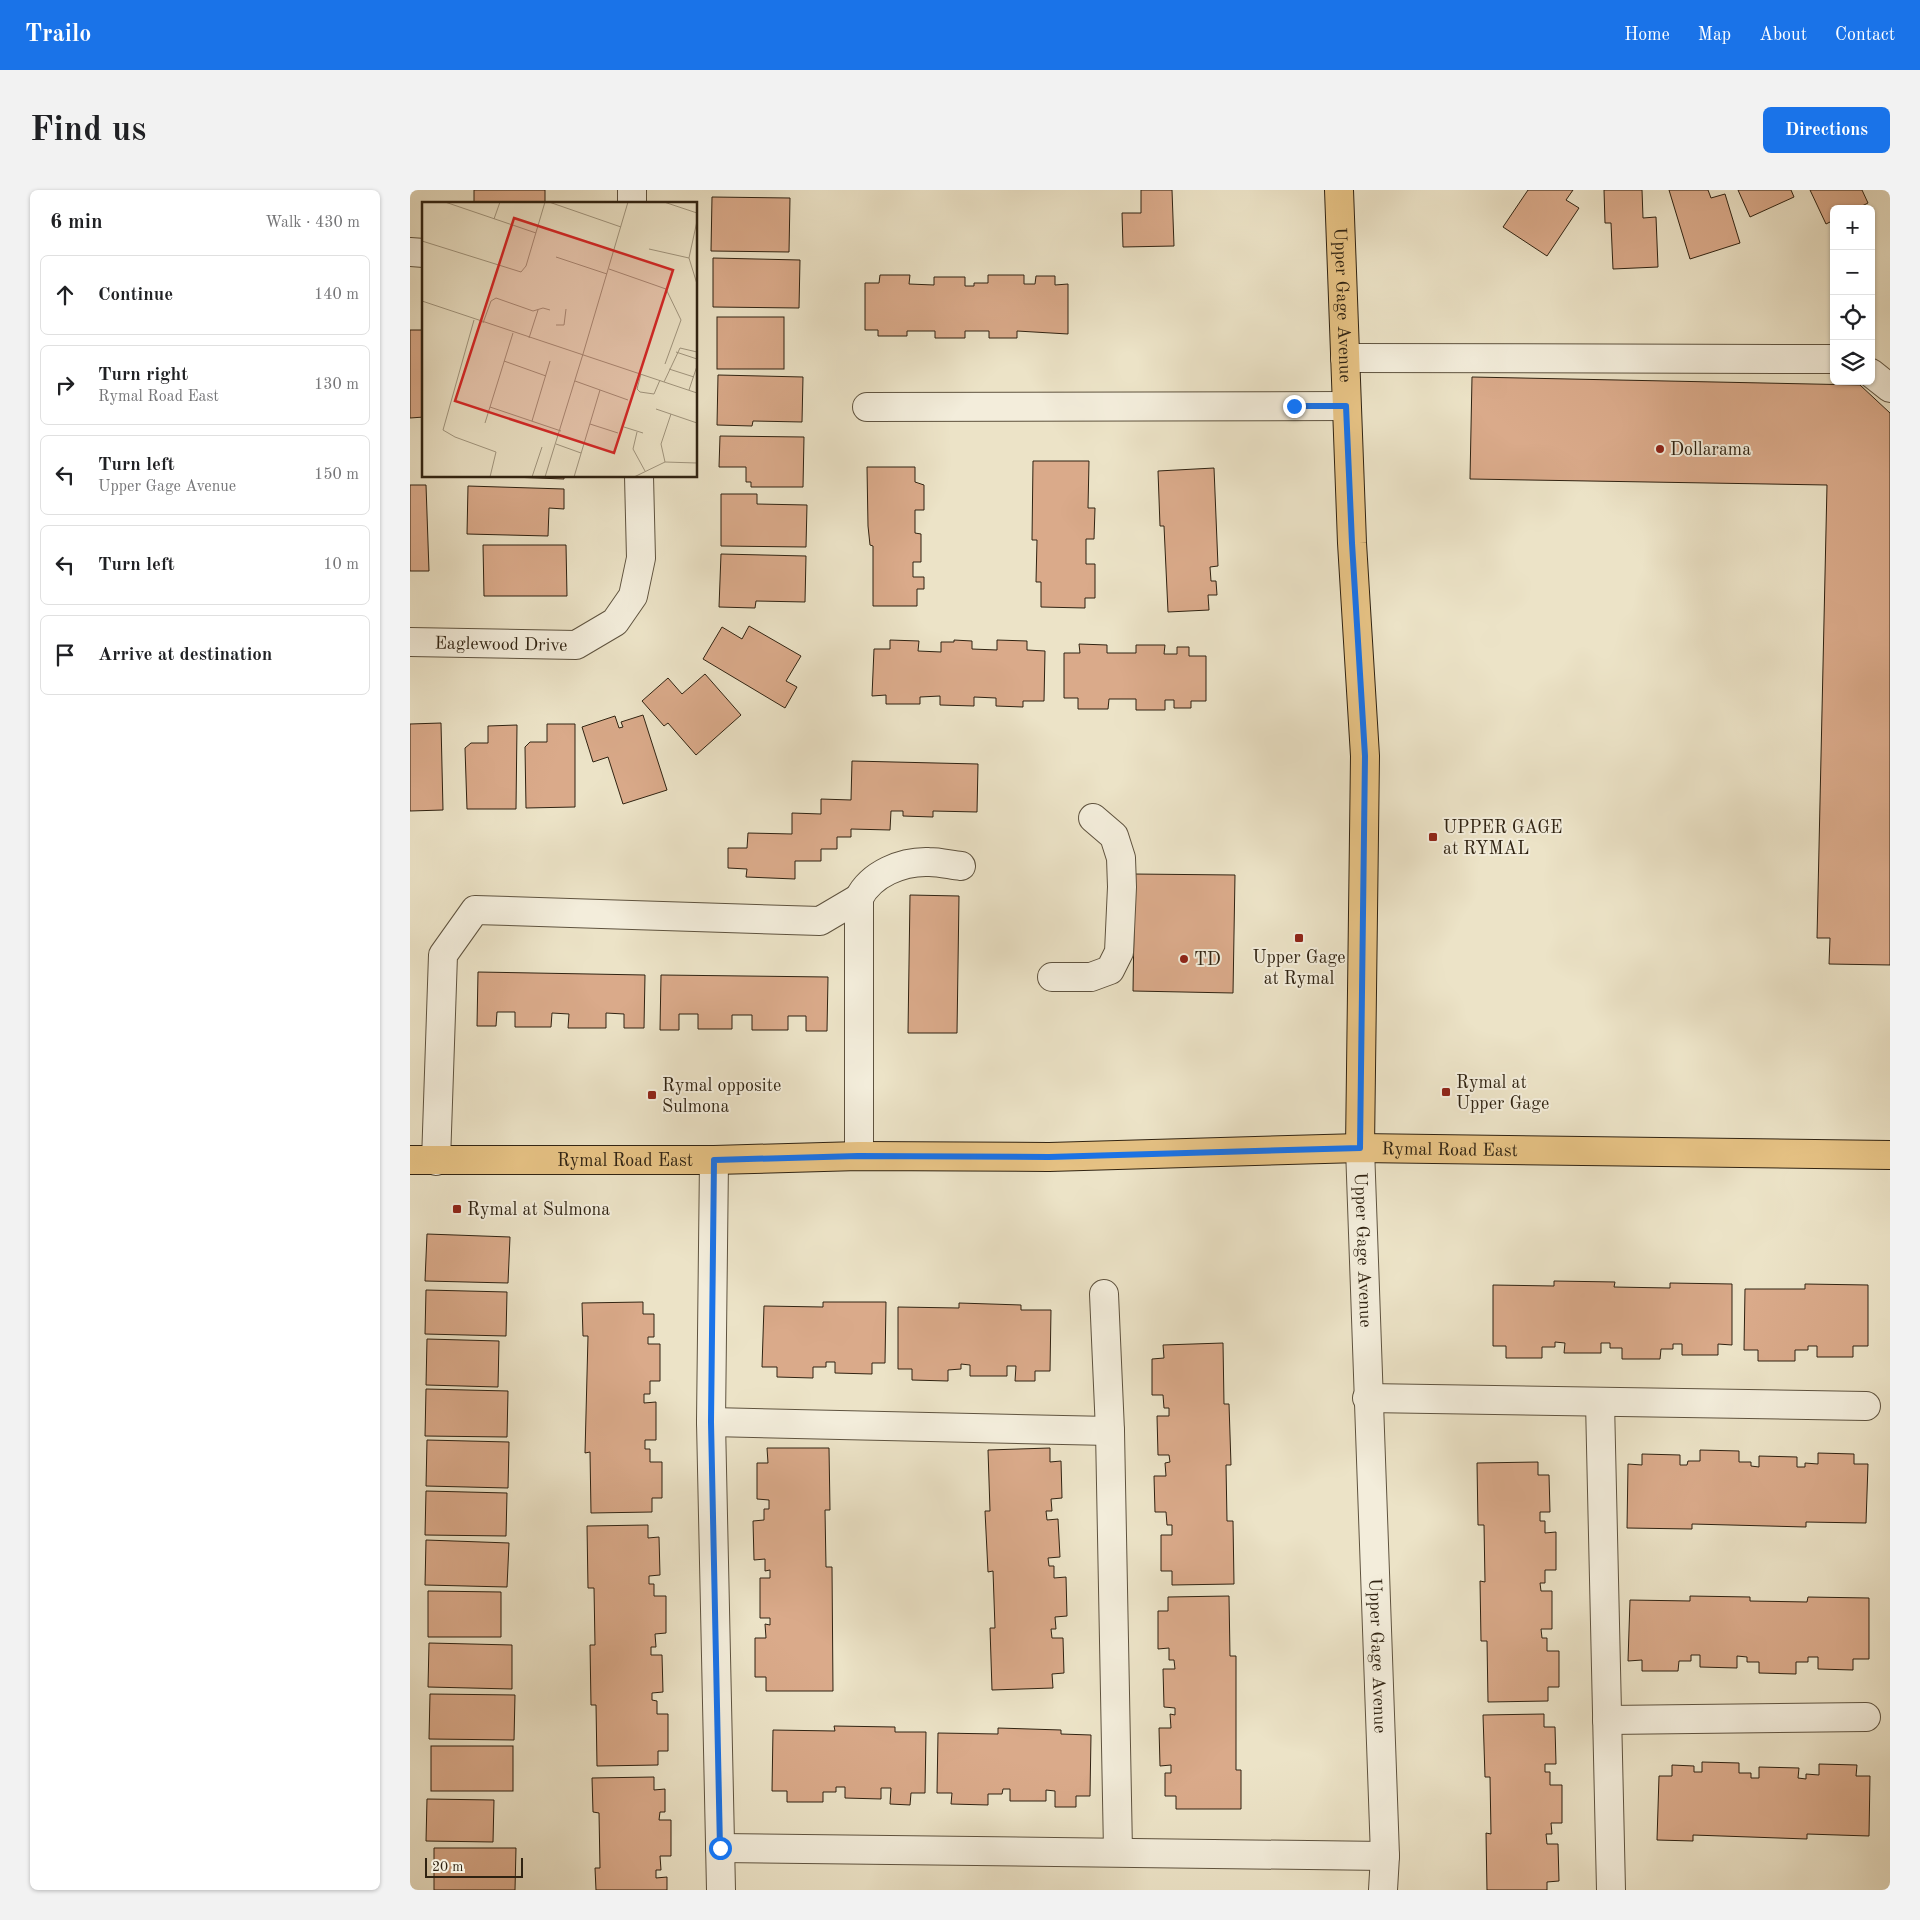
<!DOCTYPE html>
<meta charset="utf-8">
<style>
:root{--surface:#fff;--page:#f2f2f2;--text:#202124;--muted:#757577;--line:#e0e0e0;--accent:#1a73e8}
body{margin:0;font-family:"Old Standard TT",serif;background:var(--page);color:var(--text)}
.controls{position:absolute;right:15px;top:15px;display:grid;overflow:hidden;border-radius:8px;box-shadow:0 1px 4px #0004}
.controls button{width:45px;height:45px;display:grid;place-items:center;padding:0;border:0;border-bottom:1px solid var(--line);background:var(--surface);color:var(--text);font:25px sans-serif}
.scale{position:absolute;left:15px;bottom:12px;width:98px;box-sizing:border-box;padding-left:5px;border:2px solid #302312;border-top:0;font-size:14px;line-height:18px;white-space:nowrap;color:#302312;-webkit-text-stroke:4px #f3eddb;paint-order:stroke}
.stop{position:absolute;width:15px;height:15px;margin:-11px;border:4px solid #1a73e8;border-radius:50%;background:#fff}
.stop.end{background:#1a73e8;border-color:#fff;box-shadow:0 1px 5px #0008}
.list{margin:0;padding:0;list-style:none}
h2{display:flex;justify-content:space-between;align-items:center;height:65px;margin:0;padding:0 20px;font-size:21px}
h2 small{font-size:16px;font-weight:400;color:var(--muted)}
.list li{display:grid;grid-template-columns:32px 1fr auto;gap:15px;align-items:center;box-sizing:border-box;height:80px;margin:0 10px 10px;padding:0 10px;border:1px solid var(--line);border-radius:8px}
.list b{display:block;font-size:19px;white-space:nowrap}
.list p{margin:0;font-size:16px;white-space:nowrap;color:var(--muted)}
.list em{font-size:16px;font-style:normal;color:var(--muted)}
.icon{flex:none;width:28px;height:28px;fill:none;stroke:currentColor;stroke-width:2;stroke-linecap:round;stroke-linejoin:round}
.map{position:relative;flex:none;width:1480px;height:1700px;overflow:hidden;border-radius:8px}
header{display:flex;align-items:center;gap:30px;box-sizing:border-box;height:70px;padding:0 25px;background:var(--accent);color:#fff}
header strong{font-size:24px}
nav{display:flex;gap:28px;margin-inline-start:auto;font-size:18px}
.intro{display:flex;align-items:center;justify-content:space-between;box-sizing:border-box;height:120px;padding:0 30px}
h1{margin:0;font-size:35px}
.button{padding:12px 22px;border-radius:8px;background:var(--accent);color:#fff;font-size:18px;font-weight:700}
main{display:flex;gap:30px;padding:0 30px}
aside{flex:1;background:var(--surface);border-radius:8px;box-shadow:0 1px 4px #0004}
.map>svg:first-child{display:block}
.building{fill:#daaa8a;stroke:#302312}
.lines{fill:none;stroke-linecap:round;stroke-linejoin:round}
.minor-casing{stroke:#5f533f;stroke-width:30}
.major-casing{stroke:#302312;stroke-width:30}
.minor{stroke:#f3eddb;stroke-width:28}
.major{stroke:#e6c284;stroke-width:28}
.route{stroke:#1a73e8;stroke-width:6}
.poi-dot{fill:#8f2418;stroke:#f3eddb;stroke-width:2}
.labels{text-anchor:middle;stroke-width:4;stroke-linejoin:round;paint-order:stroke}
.street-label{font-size:18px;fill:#302312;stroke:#f3eddb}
.poi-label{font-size:18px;fill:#302312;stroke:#f3eddb;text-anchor:start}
.inset-road{fill:none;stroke:#a1967f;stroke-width:1}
.view{fill:#d62828;fill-opacity:0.15;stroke:#d62828;stroke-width:2.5}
.inset-edge{fill:none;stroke:#302312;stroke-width:2.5}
</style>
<header>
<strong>Trailo</strong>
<nav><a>Home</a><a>Map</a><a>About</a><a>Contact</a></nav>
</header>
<div class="intro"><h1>Find us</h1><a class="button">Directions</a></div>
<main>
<aside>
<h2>6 min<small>Walk · 430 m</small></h2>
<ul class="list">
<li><svg class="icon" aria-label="ahead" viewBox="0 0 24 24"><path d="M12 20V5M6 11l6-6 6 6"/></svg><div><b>Continue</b></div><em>140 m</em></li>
<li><svg class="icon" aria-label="right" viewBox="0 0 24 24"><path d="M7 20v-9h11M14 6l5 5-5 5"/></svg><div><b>Turn right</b><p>Rymal Road East</p></div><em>130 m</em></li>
<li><svg class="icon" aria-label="left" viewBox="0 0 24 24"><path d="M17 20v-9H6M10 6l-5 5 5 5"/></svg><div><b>Turn left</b><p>Upper Gage Avenue</p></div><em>150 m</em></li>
<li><svg class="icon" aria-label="left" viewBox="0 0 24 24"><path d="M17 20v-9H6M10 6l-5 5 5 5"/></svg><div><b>Turn left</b></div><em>10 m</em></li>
<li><svg class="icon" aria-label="arrive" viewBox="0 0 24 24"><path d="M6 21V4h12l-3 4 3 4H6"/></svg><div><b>Arrive at destination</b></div></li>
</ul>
</aside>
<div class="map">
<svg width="1480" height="1700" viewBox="0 0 1480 1700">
<rect width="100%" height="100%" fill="#ece3c7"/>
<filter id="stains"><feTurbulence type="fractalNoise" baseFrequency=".004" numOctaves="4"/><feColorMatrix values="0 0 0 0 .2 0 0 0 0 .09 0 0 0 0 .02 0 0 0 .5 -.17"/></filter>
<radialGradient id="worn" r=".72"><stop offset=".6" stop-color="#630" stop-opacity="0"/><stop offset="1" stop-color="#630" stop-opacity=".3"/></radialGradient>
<g class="building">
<polygon points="64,0 135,0 135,14 64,13"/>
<polygon points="731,0 762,0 764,56 713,57 712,23 731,23"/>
<polygon points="1118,0 1163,0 1156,10 1169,18 1137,66 1093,37"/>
<polygon points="1194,0 1232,0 1233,28 1246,27 1248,77 1203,79 1201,33 1195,33"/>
<polygon points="1259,0 1298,0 1301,8 1315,4 1330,53 1280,69"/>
<polygon points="1328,0 1381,0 1384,7 1340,27"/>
<polygon points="1400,0 1452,0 1458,13 1446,19 1424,19 1424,30 1416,34"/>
<polygon points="302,7 380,8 379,62 301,61"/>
<polygon points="303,68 390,70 389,118 303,117"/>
<polygon points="470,85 500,85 499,94 524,95 524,87 555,87 555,96 564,96 564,93 578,93 578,85 614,85 614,94 625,94 626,86 645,86 645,95 658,94 658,144 607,141 607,148 579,148 579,141 555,141 555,148 525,148 525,141 497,141 497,146 468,146 468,140 455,140 455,93 469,93"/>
<rect x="307" y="127" width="67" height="52"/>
<polygon points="0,140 14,140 14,227 0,228"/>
<polygon points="308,185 393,187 392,232 343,231 342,236 307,235"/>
<polygon points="1062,187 1450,195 1480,223 1480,775 1419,774 1420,748 1407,748 1417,295 1060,289"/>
<polygon points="310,246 394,247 393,297 341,297 341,292 336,292 336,277 309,277"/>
<polygon points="623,271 679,271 678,318 685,318 684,349 676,349 676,374 685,374 685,408 675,408 675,418 631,417 631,392 626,392 627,350 622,350"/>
<polygon points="457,277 505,277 505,292 514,295 514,320 505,320 505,343 511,344 511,372 503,372 503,387 514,387 514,399 507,399 507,416 463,416 463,356 460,355 458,336"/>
<polygon points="804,278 808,376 800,377 801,391 806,391 807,405 798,405 799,420 758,422 754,336 750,336 748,281"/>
<polygon points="75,286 154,286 154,289"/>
<polygon points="0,295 16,295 19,381 0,381"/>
<polygon points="58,296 154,299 154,319 139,318 138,346 57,344"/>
<polygon points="311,304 347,304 347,314 397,315 396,357 311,356"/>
<polygon points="73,355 156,355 157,406 74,406"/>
<polygon points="311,364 396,366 395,412 346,411 345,418 309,417"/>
<polygon points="339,436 391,466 376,491 387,497 375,518 293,469 312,437 332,449"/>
<polygon points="480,450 509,451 508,461 531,462 531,452 544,452 544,450 562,451 562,459 587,460 587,450 617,451 617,460 635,461 634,511 613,511 613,517 586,516 586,508 564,507 564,516 530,515 530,506 510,507 510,514 476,514 476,505 462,506 464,459 480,459"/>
<polygon points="669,454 697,455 697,463 726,463 726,455 755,455 754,464 767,464 767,457 779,457 779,466 796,466 796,511 781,511 781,518 764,518 764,510 755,510 755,520 726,520 726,509 699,509 698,519 668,519 668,508 654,508 654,463 670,463"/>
<polygon points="295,484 331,525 286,565 258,533 254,536 232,511 258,488 272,504"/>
<polygon points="233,525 257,600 213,614 198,567 183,572 172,537 205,526 209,538 213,537 211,532"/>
<polygon points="31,533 33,620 0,621 0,534"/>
<polygon points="137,534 165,534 165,617 116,618 115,557 120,552 137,552"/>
<polygon points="107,535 106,619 57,619 55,558 61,553 78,553 78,536"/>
<polygon points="442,571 568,574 567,622 523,621 523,627 493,626 493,621 481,621 480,640 441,639 441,647 427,647 427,659 411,659 411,671 385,671 385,689 336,687 337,679 318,678 318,658 337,658 338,643 382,644 382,623 411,624 411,609 441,610"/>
<polygon points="723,684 825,685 823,803 723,801 724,736 710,736"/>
<polygon points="500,705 549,706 547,843 498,843"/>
<polygon points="68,782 235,785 234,838 214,838 214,824 196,823 196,838 158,838 159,824 142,823 141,837 105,837 105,822 87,822 86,836 67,836"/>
<polygon points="251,785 418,787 417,841 396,841 396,826 378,826 378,840 342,840 342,825 322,825 322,839 288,839 288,824 269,824 269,840 250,840"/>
<polygon points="17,1044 100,1047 98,1093 15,1091"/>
<polygon points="1144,1091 1205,1092 1204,1097 1260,1098 1260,1093 1322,1094 1322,1155 1308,1154 1308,1165 1272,1165 1272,1154 1263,1154 1263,1159 1251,1159 1250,1169 1212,1169 1212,1158 1200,1158 1200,1153 1191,1153 1191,1163 1154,1163 1155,1153 1145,1152 1145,1157 1132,1157 1132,1168 1096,1168 1096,1156 1083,1156 1083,1095 1144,1096"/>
<polygon points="1395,1094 1458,1095 1458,1156 1443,1156 1443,1167 1407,1167 1407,1156 1398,1156 1398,1160 1385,1160 1385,1171 1348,1171 1348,1160 1334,1160 1335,1099 1395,1099"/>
<polygon points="16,1100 97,1102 96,1146 15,1144"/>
<polygon points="233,1112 233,1124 244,1124 244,1147 238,1147 238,1154 250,1154 250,1191 240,1191 240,1204 234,1204 234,1213 246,1212 246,1250 235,1250 235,1259 240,1259 240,1272 252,1272 252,1308 242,1308 242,1322 181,1323 180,1262 175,1263 178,1146 173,1146 172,1113"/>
<polygon points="413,1112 476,1112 475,1173 462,1173 462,1184 425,1183 425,1172 416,1172 416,1177 403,1177 403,1188 367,1187 367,1177 352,1177 354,1116 413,1117"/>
<polygon points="549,1113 611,1115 611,1120 641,1120 640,1181 625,1181 625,1191 605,1191 606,1176 597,1176 597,1186 560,1186 560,1175 551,1174 551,1179 538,1180 538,1191 502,1190 502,1179 488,1179 488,1117 549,1118"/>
<polygon points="17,1149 89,1151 88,1197 16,1195"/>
<polygon points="813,1153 814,1214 819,1214 821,1275 816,1275 817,1331 823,1331 824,1394 762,1395 762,1381 751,1381 751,1345 762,1345 762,1335 757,1335 756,1322 745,1322 744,1286 756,1286 755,1273 760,1272 759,1265 748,1265 747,1226 759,1226 759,1218 754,1218 753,1205 742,1205 742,1169 754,1168 753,1155"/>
<polygon points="16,1199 98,1201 97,1247 15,1246"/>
<polygon points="17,1250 99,1252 98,1298 16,1296"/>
<polygon points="357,1258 419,1258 420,1320 415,1320 416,1377 422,1377 423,1501 356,1501 356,1487 345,1487 345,1448 356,1448 355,1434 360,1435 360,1428 350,1428 350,1388 360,1388 360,1380 355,1381 355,1369 344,1370 343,1331 354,1330 354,1319 359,1319 359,1310 347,1309 347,1273 358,1273"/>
<polygon points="640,1258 640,1272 651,1271 652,1308 641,1309 642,1321 636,1321 637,1330 648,1329 650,1367 638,1368 639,1376 644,1376 644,1388 656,1387 657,1426 645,1427 646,1439 641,1439 642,1448 653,1448 654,1483 642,1484 643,1498 582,1500 580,1438 585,1438 583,1381 578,1382 575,1321 580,1321 578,1260"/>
<polygon points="1290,1260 1329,1261 1329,1272 1341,1272 1341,1276 1349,1277 1349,1266 1387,1267 1387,1277 1395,1277 1395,1273 1408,1274 1408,1263 1444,1264 1444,1274 1458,1274 1456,1333 1396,1332 1396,1337 1282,1334 1282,1339 1217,1338 1218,1274 1232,1275 1232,1264 1270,1265 1270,1275 1277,1275 1278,1271 1290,1271"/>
<polygon points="1128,1272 1128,1285 1139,1285 1140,1322 1130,1322 1130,1331 1135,1331 1135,1343 1146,1342 1146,1380 1135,1380 1135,1393 1130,1393 1131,1401 1142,1401 1142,1439 1131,1439 1132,1448 1137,1448 1137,1461 1149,1461 1149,1497 1138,1497 1138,1511 1078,1512 1077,1451 1071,1451 1070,1391 1075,1392 1074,1335 1068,1335 1067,1273"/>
<polygon points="16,1301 97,1303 96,1346 15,1345"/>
<polygon points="238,1335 238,1348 249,1347 250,1385 239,1386 239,1394 244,1394 244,1406 256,1406 256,1443 245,1444 246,1457 241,1457 241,1465 252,1465 253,1502 242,1503 242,1510 247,1511 247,1524 258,1524 258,1561 248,1561 248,1575 187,1576 186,1515 181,1515 180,1455 185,1455 184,1398 178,1398 177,1336"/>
<polygon points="16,1350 99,1353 97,1397 15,1395"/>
<polygon points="18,1401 91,1402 91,1447 18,1447"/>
<polygon points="819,1406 820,1466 826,1466 826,1580 831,1580 831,1619 766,1619 766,1606 755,1606 755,1583 761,1583 761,1575 750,1576 749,1538 761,1538 760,1524 765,1525 765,1518 754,1517 753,1479 765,1479 764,1470 759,1470 759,1458 748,1459 748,1421 758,1421 758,1407"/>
<polygon points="1280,1406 1340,1407 1340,1411 1397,1412 1398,1407 1459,1408 1459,1469 1443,1469 1443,1480 1408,1479 1408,1467 1398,1467 1398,1472 1386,1472 1386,1484 1349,1483 1349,1472 1337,1472 1337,1467 1327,1466 1327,1478 1290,1477 1290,1465 1281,1465 1281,1471 1269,1471 1268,1481 1232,1481 1232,1470 1218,1471 1220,1410 1280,1411"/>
<polygon points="19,1453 102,1455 102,1499 18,1497"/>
<polygon points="20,1504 105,1505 104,1550 19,1549"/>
<polygon points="1134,1524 1134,1537 1145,1537 1146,1574 1135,1574 1135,1582 1140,1582 1140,1595 1152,1595 1152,1633 1141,1633 1142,1644 1136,1644 1137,1654 1148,1654 1149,1691 1137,1692 1137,1700 1077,1700 1076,1643 1081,1644 1080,1587 1075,1587 1073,1525"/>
<polygon points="424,1536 485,1537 485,1542 516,1542 515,1603 501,1603 500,1615 480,1614 481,1598 471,1598 471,1609 435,1608 435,1597 426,1597 426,1602 413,1602 413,1612 377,1612 377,1601 362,1601 363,1540 425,1541"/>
<polygon points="588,1538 651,1540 651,1544 681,1545 680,1606 666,1606 666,1617 645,1617 645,1601 636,1600 636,1611 600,1611 600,1599 593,1599 592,1604 578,1604 578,1615 541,1614 542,1603 527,1603 528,1543 588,1544"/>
<rect x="21" y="1556" width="82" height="45"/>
<polygon points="1292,1572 1329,1573 1329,1583 1341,1583 1341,1588 1349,1588 1349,1577 1389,1578 1388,1588 1396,1589 1396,1584 1409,1585 1409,1574 1447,1575 1446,1586 1460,1586 1459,1646 1397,1644 1397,1649 1283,1645 1283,1651 1247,1650 1249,1586 1262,1586 1262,1575 1284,1576 1284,1582 1292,1582"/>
<polygon points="244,1587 244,1600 255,1599 255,1622 250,1622 249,1630 261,1630 261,1666 250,1666 251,1680 246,1680 246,1688 257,1687 257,1700 186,1700 185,1678 190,1678 189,1623 183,1622 182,1588"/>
<polygon points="17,1609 84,1610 83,1652 16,1651"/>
<polygon points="24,1658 106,1658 105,1700 24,1700"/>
</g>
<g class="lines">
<defs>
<g id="minor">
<polyline points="222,0 222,14"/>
<polyline points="0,62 14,63"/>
<polyline points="935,168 1424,169"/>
<polyline points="1461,183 1480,198"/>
<polyline points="457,217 936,216"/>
<path id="s1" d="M0,452l166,3 39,-23 18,-26 8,-38 -2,-82"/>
<polyline points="642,787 681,787 700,780 709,762 712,697 711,668 704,646 683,628"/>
<path id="s2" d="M950,958l25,708 -2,34"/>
<path d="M449,966v-258c12,-24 43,-37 70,-36 11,0 22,3 32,4"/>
<polyline points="304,970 301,1232 311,1700"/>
<polyline points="26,971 33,765 65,720 410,731 449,708"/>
<polyline points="694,1104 700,1241 708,1661"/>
<polyline points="957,1208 1456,1216"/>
<polyline points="1190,1212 1201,1700"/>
<polyline points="301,1232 700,1241"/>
<polyline points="1197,1530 1456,1527"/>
<polyline points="310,1658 975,1666"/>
</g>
<g id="major">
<path id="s3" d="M929,0l13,353 13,213 -5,392"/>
<path id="s4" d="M0,970h304l145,-4 190,1 311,-9 530,7"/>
</g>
</defs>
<use href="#minor" class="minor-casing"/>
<use href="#major" class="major-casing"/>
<use href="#minor" class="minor"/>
<use href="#major" class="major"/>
</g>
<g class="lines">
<polyline class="route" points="310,1658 301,1232 304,970 448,966 639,967 950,958 955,566 942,353 936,216 884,216"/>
</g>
<g class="poi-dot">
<circle cx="1250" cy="259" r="5"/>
<rect x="1018" y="642" width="10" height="10" rx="2.5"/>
<rect x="884" y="743" width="10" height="10" rx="2.5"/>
<circle cx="774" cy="769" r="5"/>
<rect x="1031" y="897" width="10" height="10" rx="2.5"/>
<rect x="237" y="900" width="10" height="10" rx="2.5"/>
<rect x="42" y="1014" width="10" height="10" rx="2.5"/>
</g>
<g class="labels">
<g class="street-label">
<text dy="6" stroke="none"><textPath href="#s3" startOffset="115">Upper Gage Avenue</textPath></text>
<text dy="6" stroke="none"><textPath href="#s1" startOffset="91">Eaglewood Drive</textPath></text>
<text dy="6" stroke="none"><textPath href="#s4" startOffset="1040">Rymal Road East</textPath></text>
<text dy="6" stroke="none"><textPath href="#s4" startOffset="215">Rymal Road East</textPath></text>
<text dy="6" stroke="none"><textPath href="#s2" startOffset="102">Upper Gage Avenue</textPath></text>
<text dy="6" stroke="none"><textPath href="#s2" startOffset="508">Upper Gage Avenue</textPath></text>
</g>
<g class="poi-label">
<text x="1260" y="265">Dollarama</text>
<text x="1033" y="643">UPPER GAGE<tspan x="1033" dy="21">at RYMAL</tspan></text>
<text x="889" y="773" text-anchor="middle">Upper Gage<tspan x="889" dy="21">at Rymal</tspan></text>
<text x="784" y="775">TD</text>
<text x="1046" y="898">Rymal at<tspan x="1046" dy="21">Upper Gage</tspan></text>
<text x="252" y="901">Rymal opposite<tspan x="252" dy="21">Sulmona</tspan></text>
<text x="57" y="1025">Rymal at Sulmona</text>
</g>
</g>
<g transform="translate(12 12)">
<rect width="275" height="275" fill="#ece3c7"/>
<path class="inset-road" d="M23,0l91,31M127,0l72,25M242,0l33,11M72,17l6,-17M275,19l-8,37 8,26M0,39l99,31 5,-6 19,-64M227,47l40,9M134,55l51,17M187,67l57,20 15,31 -16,44M0,99l275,92M52,118l-31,110 12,7 41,15 -6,25M61,121l8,-22 5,-3 37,13 10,-3 7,2M134,123h8l2,-16M107,136l9,-28M254,150l21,7M161,152l45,-152M82,159l42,15M247,167l25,8M219,172l-4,15 3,3 14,2 6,-14M153,179l53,19M242,180l16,-34 17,4M267,188l8,-24M68,205l71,24M234,207l41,14M110,219l18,-60M63,221l28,-90M168,222l28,9M202,225l19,6M215,230l-4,17 12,22M134,242l25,9M243,260l-4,-18 10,-30M110,275l10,-30M123,275l38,-123M152,275l26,-87M212,275l31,-15 32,1"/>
<path class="view" d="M92,16l159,52 -59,183 -159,-52z"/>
<rect width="275" height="275" class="inset-edge"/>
</g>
<rect width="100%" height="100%" filter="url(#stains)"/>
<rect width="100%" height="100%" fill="url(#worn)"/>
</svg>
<div class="controls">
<button>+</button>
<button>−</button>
<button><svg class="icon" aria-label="locate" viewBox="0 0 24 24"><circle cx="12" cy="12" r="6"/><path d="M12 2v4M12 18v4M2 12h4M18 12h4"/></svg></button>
<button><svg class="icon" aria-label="layers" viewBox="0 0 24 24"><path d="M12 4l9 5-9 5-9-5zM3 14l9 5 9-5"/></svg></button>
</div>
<div class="scale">20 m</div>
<div class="stop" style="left:310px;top:1658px"></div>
<div class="stop end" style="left:884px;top:216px"></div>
</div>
</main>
